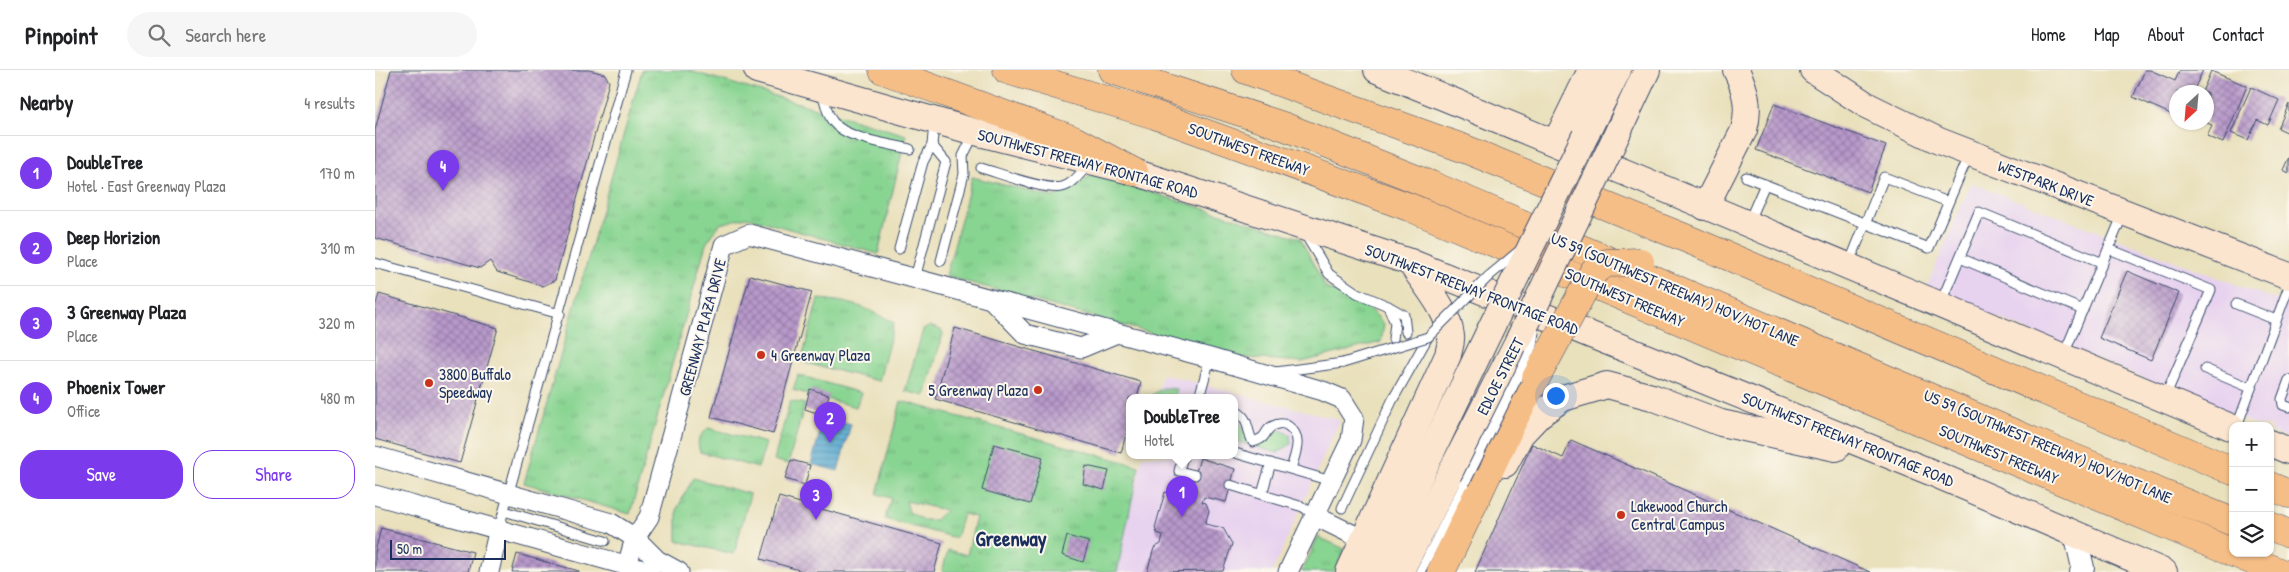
<!DOCTYPE html>
<meta charset="utf-8">
<style>
:root{--surface:#fff;--page:#f6f6f6;--text:#202124;--muted:#757577;--line:#e0e0e0;--accent:#7c3aed}
body{margin:0;font-family:"Patrick Hand",sans-serif;background:var(--page);color:var(--text)}
.controls{position:absolute;right:15px;bottom:15px;display:grid;overflow:hidden;border-radius:10px;box-shadow:0 1px 4px #0004}
.controls button{width:45px;height:45px;display:grid;place-items:center;padding:0;border:0;border-bottom:1px solid var(--line);background:var(--surface);color:var(--text);font:25px sans-serif}
.compass{position:absolute;left:1794px;top:15px;width:45px;height:45px;border-radius:50%;background:var(--surface);box-shadow:0 1px 4px #0004;rotate:206deg}
.scale{position:absolute;left:15px;bottom:12px;width:116px;box-sizing:border-box;padding-left:5px;border:2px solid #1b2f5e;border-top:0;font-size:14px;line-height:18px;white-space:nowrap;color:#1b2f5e;-webkit-text-stroke:4px #fbf7ec;paint-order:stroke}
.you{position:absolute;left:1180px;top:325px;width:18px;height:18px;margin:-12px;border:4px solid #fff;border-radius:50%;background:#1a73e8;box-shadow:0 0 0 8px #1a73e833}
.badge{display:grid;place-items:center;width:32px;height:32px;border-radius:50%;background:var(--accent);color:#fff;font-size:16px;font-weight:700}
.pin{position:absolute;translate:-50% -41px;filter:drop-shadow(0 1px 2px #0008)}
.pin::after{content:'';position:absolute;top:26px;width:18px;height:15px;background:inherit;clip-path:polygon(0 0,100% 0,50% 100%)}
.popup{position:absolute;left:751px;top:324px;width:112px;height:65px;box-sizing:border-box;display:grid;place-content:center;border-radius:10px;background:var(--surface);filter:drop-shadow(0 1px 4px #0005);font-size:16px;white-space:nowrap;color:var(--muted)}
.popup b{font-size:19px;color:var(--text)}
.popup::after{content:'';position:absolute;left:50%;top:100%;margin-left:-10px;border:10px solid transparent;border-top-color:var(--surface)}
.list{margin:0;padding:0;list-style:none}
h2{display:flex;justify-content:space-between;align-items:center;height:65px;margin:0;padding:0 20px;font-size:21px}
h2 small{font-size:16px;font-weight:400;color:var(--muted)}
.list li{display:grid;grid-template-columns:32px 1fr auto;gap:15px;align-items:center;box-sizing:border-box;height:75px;padding:0 20px;border-top:1px solid var(--line)}
.list b{display:block;font-size:19px;white-space:nowrap}
.list p{margin:0;font-size:16px;white-space:nowrap;color:var(--muted)}
.list em{font-size:16px;font-style:normal;color:var(--muted)}
.actions{display:flex;gap:10px;padding:15px 20px}
.actions a{flex:1;padding:11px 0;border:1px solid var(--accent);border-radius:20px;text-align:center;font-size:18px;color:var(--accent)}
.actions .main{background:var(--accent);color:#fff}
.icon{flex:none;width:28px;height:28px;fill:none;stroke:currentColor;stroke-width:2;stroke-linecap:round;stroke-linejoin:round}
.map{position:relative;flex:none;width:1914px;height:502px;overflow:hidden}
header{display:flex;align-items:center;gap:30px;box-sizing:border-box;height:70px;padding:0 25px;background:var(--surface);border-bottom:1px solid var(--line)}
header strong{font-size:24px}
nav{display:flex;gap:28px;margin-inline-start:auto;font-size:18px}
.search{width:350px;height:45px;background:var(--page);display:flex;align-items:center;gap:12px;box-sizing:border-box;padding:0 18px;border-radius:28px;color:var(--muted);font-size:19px}
main{display:flex}
aside{flex:1;background:var(--surface)}
.map>svg:first-child{display:block}
.built{fill:#e7d2ef}
.grass{fill:url(#grass-tufts);stroke:#528278;fill-rule:evenodd}
.water{fill:url(#water-rules);stroke:#386b96}
.building{fill:url(#building-cross-hatch)}
.lines{fill:none;stroke-linecap:round;stroke-linejoin:round}
.service-casing{stroke:#3a4a6c;stroke-width:11}
.minor-casing{stroke:#3a4a6c;stroke-width:21}
.tertiary-casing{stroke:#3a4a6c;stroke-width:24}
.secondary-casing{stroke:#3a4a6c;stroke-width:28}
.motorway-casing{stroke:#3a4a6c;stroke-width:29}
.service{stroke:#fff;stroke-width:9}
.minor{stroke:#fff;stroke-width:19}
.tertiary{stroke:#fff;stroke-width:22}
.secondary{stroke:#fbe5cf;stroke-width:26}
.motorway{stroke:#f6be87;stroke-width:28}
.service-bridge-casing{stroke:#3a4a6c;stroke-width:11;stroke-linecap:butt}
.secondary-bridge-casing{stroke:#3a4a6c;stroke-width:28;stroke-linecap:butt}
.motorway-bridge-casing{stroke:#3a4a6c;stroke-width:29;stroke-linecap:butt}
.service-bridge{stroke:#fff;stroke-width:9}
.secondary-bridge{stroke:#fbe5cf;stroke-width:26}
.motorway-bridge{stroke:#f6be87;stroke-width:28}
.poi-dot{fill:#c8321e;stroke:#fbf7ec;stroke-width:2}
.labels{text-anchor:middle;stroke-width:4;stroke-linejoin:round;paint-order:stroke}
.street-label{font-size:16px;fill:#1b2f5e;stroke:#fbf7ec}
.poi-label{font-size:16px;fill:#1b2f5e;stroke:#fbf7ec;text-anchor:start}
.district-label{font-size:21px;font-weight:bold;fill:#1b2f5e;stroke:#fbf7ec}
</style>
<header>
<strong>Pinpoint</strong>
<div class="search"><svg class="icon" aria-label="search" viewBox="0 0 24 24"><circle cx="10" cy="10" r="6"/><path d="M15 15l6 6"/></svg>Search here</div>
<nav><a>Home</a><a>Map</a><a>About</a><a>Contact</a></nav>
</header>
<main>
<aside>
<h2>Nearby<small>4 results</small></h2>
<ul class="list">
<li><span class="badge">1</span><div><b>DoubleTree</b><p>Hotel · East Greenway Plaza</p></div><em>170 m</em></li>
<li><span class="badge">2</span><div><b>Deep Horizion</b><p>Place</p></div><em>310 m</em></li>
<li><span class="badge">3</span><div><b>3 Greenway Plaza</b><p>Place</p></div><em>320 m</em></li>
<li><span class="badge">4</span><div><b>Phoenix Tower</b><p>Office</p></div><em>480 m</em></li>
</ul>
<div class="actions"><a class="main">Save</a><a>Share</a></div>
</aside>
<div class="map">
<svg width="1914" height="502" viewBox="0 0 1914 502">
<defs>
<pattern id="grass-tufts" width="24" height="20" patternUnits="userSpaceOnUse" patternTransform="scale(1.25)"><rect width="24" height="20" fill="#88d491"/><path d="M3 7l-1-3M5 7V3M7 7l1-3M15 17l-1-3M17 17v-4M19 17l1-3" fill="none" stroke="#75b67f"/></pattern>
<pattern id="water-rules" width="6" height="5" patternUnits="userSpaceOnUse" patternTransform="scale(1.25)"><rect width="6" height="5" fill="#54a7cf"/><path d="M0 2.5h6" fill="none" stroke="#4588ab"/></pattern>
<pattern id="building-cross-hatch" width="8" height="8" patternUnits="userSpaceOnUse" patternTransform="scale(1.25)"><rect width="8" height="8" fill="#b899ca"/><path d="M0 0l8 8M0 8l8-8" fill="none" stroke="#957da7"/></pattern>
</defs>
<rect width="100%" height="100%" fill="#fbf7ec"/>
<filter id="ink" filterUnits="userSpaceOnUse"><feTurbulence type="fractalNoise" baseFrequency=".02" numOctaves="2"/><feDisplacementMap in="SourceGraphic" scale="10" xChannelSelector="R" yChannelSelector="G"/><feConvolveMatrix kernelMatrix="1 2 1 2 8 2 1 2 1" color-interpolation-filters="sRGB"/></filter>
<filter id="wash" filterUnits="userSpaceOnUse"><feTurbulence type="fractalNoise" baseFrequency=".0096" numOctaves="4" result="noise"/><feDisplacementMap in="SourceGraphic" scale="20" xChannelSelector="R" yChannelSelector="G"/><feGaussianBlur stdDeviation="1.12" result="paint"/><feColorMatrix in="noise" values="0 0 0 0 0 0 0 0 0 0 0 0 0 0 0 0 0 1.4 0 .05"/><feComposite in="paint" operator="in"/></filter>
<g filter="url(#wash)">
<rect width="100%" height="100%" fill="#e9e0bc"/>
<g class="built">
<polygon points="1596,113 1914,235 1914,369 1895,361 1895,356 1883,356 1551,218"/>
<polygon points="787,304 965,350 897,502 740,502 768,386 860,386 860,328 781,328"/>
</g>
<g class="grass">
<polygon points="267,0 312,0 531,65 503,184 372,147 345,154 331,174 255,444 149,413"/>
<polygon points="719,105 925,168 951,218 993,236 1009,254 1006,272 927,292 862,287 571,206 597,107 678,127 702,117 710,109"/>
<path d="M443,229c31,2 49,8 76,24l-15,58 -78,-19z"/>
<polygon points="555,256 566,260 568,264 550,326 530,321 548,260"/>
<polygon points="423,305 486,323 481,337 418,320"/>
<polygon points="788,318 802,319 800,328 772,328"/>
<polygon points="415,331 430,334 413,394 399,390"/>
<path d="M526,331l238,65 -22,106h-175l6,-22 19,5 9,-38 -13,-3 -7,24 -71,-19 6,-21 -14,-4zM531,431l39,9v1l-10,9h-12l-14,-8z"/>
<polygon points="860,348 873,363 894,370 896,362 906,360 915,365 916,374 903,383 860,371"/>
<path d="M333,358l58,15 -8,25 -58,-16c-4,-12 -1,-15 8,-24z"/>
<polygon points="318,408 375,424 359,484 302,471 302,439"/>
<polygon points="943,467 970,479 959,502 927,502"/>
</g>
<polygon class="water" points="449,347 476,354 463,401 436,394"/>
<g id="blocks">
<g class="building">
<polygon points="16,0 214,0 230,4 234,12 180,210 168,216 122,202 115,191 105,198 0,168 0,60"/>
<polygon points="1770,0 1775,0 1800,11 1805,0 1828,0 1818,22 1802,22 1800,46 1758,27"/>
<polygon points="1836,1 1872,16 1848,73 1832,66 1837,55 1832,53 1832,22 1827,22"/>
<polygon points="1876,17 1904,30 1893,55 1882,50 1873,70 1856,63"/>
<polygon points="1399,34 1511,76 1493,122 1381,80"/>
<polygon points="1914,34 1914,63 1903,58"/>
<polygon points="1914,87 1914,103 1908,100"/>
<polygon points="1752,201 1804,223 1776,290 1724,268"/>
<polygon points="375,205 437,222 398,364 336,347"/>
<polygon points="4,224 123,258 85,393 0,369 0,237"/>
<polygon points="580,258 766,312 762,328 754,328 754,353 746,383 560,329"/>
<polygon points="435,319 454,325 448,345 430,339"/>
<polygon points="1196,370 1495,502 1100,502 1157,374 1188,388"/>
<polygon points="619,374 668,387 655,434 607,420"/>
<polygon points="825,388 860,399 851,432 829,427 827,432 831,433 834,441 830,454 848,458 857,474 848,501 772,502 779,478 786,474 788,465 782,463 780,458 790,422 819,430 820,424 815,423"/>
<polygon points="416,390 435,395 430,415 410,409"/>
<polygon points="711,396 734,401 729,420 708,414"/>
<polygon points="404,427 567,473 559,502 431,502 386,489"/>
<polygon points="6,458 98,482 93,502 0,502 0,482"/>
<polygon points="692,466 714,472 708,492 687,485"/>
<polygon points="142,484 204,501 204,502 137,502"/>
</g>
</g>
</g>
<g filter="url(#ink)">
<use href="#blocks" fill-opacity="0" stroke="#3a4a6c" stroke-width="1"/>
<g class="lines">
<defs>
<g id="service">
<path d="M447,23c4,10 4,20 11,29 13,17 57,22 77,27"/>
<polyline points="557,75 571,92"/>
<path d="M606,98c18,5 65,23 81,19 12,-3 19,-15 27,-23"/>
<polyline points="1371,107 1554,178 1594,84"/>
<polyline points="1373,153 1390,114"/>
<polyline points="930,164 954,204 982,223 1013,236 1020,253 1018,269"/>
<polyline points="524,179 548,92 557,75 559,53"/>
<polyline points="1734,179 1836,220 1790,327"/>
<polyline points="1585,188 1708,240"/>
<polyline points="566,191 589,104 588,86 599,64"/>
<polyline points="0,193 185,244"/>
<polyline points="1474,194 1509,107 1573,132"/>
<polyline points="540,208 571,92"/>
<polyline points="1566,232 1604,142 1728,193"/>
<polyline points="1861,234 1901,250"/>
<polyline points="1013,236 1029,245 1031,262"/>
<polyline points="1689,284 1748,144"/>
<polyline points="1830,299 1876,318"/>
<polyline points="901,302 968,293"/>
<polyline points="1914,310 1907,329 1908,335 1914,337"/>
<polyline points="824,328 835,288"/>
<path d="M860,341c15,6 11,19 18,31 3,-1 8,-3 10,-5 4,-4 4,-9 10,-11 5,-3 11,-3 15,0 16,11 7,28 3,43"/>
<polyline points="1862,356 1914,216"/>
<polyline points="860,383 956,411"/>
<polyline points="808,386 804,401 820,405"/>
<polyline points="855,415 928,437 940,446"/>
<polyline points="887,424 896,393"/>
<polyline points="967,438 1017,331 1053,267"/>
<polyline points="129,441 230,471"/>
<polyline points="124,458 251,0"/>
<polyline points="1045,502 1090,413"/>
</g>
<g id="minor">
<polyline points="617,230 650,264 706,278 742,263"/>
<polyline points="0,386 236,453 260,468 282,490 304,502"/>
<polyline points="0,425 275,502"/>
<polyline points="940,446 989,470"/>
<polyline points="252,496 260,468 274,447 349,175 374,164 835,288 948,321 967,329 979,348 976,370 913,502"/>
<polyline points="114,502 124,458"/>
</g>
<polyline id="tertiary" points="1700,463 1708,498 1706,502"/>
<g id="secondary">
<polyline points="382,0 600,62 759,102 1035,192 1553,401 1789,502"/>
<path d="M1002,0c286,116 570,239 856,358"/>
<polyline points="1438,0 1493,36 1564,71 1914,206"/>
<polyline points="1210,66 1243,0"/>
<polyline points="1181,72 1216,0"/>
<polyline points="1235,79 1272,0"/>
<path d="M1330,137l39,-77c6,-22 2,-40 -8,-60"/>
<polyline points="1895,373 1914,381"/>
<polyline points="1130,394 1146,364 1164,345 1188,328 1232,315 1277,327 1346,353 1461,378"/>
<path d="M974,502l99,-217c1,-6 4,-13 3,-19 -3,-27 -27,-52 -41,-74"/>
<polyline points="999,502 1114,262"/>
<polyline points="1025,502 1144,269"/>
</g>
<g id="motorway">
<polyline points="508,0 699,70 759,102"/>
<polyline points="632,0 780,45 1034,137 1858,483"/>
<polyline points="737,0 908,56 1056,115 1674,378 1858,452"/>
<polyline points="871,0 1090,79 1315,170 1858,401"/>
<polyline points="1895,416 1914,424"/>
<polyline points="1895,456 1914,464"/>
<polyline points="1859,483 1904,502"/>
<polyline points="1066,502 1137,352 1161,308"/>
</g>
</defs>
<use href="#service" class="service-casing"/>
<use href="#minor" class="minor-casing"/>
<use href="#tertiary" class="tertiary-casing"/>
<use href="#secondary" class="secondary-casing"/>
<use href="#motorway" class="motorway-casing"/>
<use href="#service" class="service"/>
<use href="#minor" class="minor"/>
<use href="#tertiary" class="tertiary"/>
<use href="#secondary" class="secondary"/>
<use href="#motorway" class="motorway"/>
<defs>
<g id="service-bridge">
<polyline points="968,293 1053,267 1114,206 1144,181"/>
<polyline points="1090,413 1151,290 1157,276 1159,262"/>
</g>
<g id="secondary-bridge">
<polyline points="1114,262 1210,66"/>
<polyline points="1144,269 1235,79"/>
</g>
<polyline id="motorway-bridge" points="1161,308 1219,201 1232,193 1265,192"/>
</defs>
<use href="#service-bridge" class="service-bridge-casing"/>
<use href="#secondary-bridge" class="secondary-bridge-casing"/>
<use href="#motorway-bridge" class="motorway-bridge-casing"/>
<use href="#service-bridge" class="service-bridge"/>
<use href="#secondary-bridge" class="secondary-bridge"/>
<use href="#motorway-bridge" class="motorway-bridge"/>
</g>
</g>
<g class="poi-dot">
<circle cx="386" cy="285" r="5"/>
<circle cx="54" cy="313" r="5"/>
<circle cx="663" cy="320" r="5"/>
<circle cx="1246" cy="445" r="5"/>
</g>
<g class="labels">
<g class="street-label">
<text transform="translate(874 79) rotate(20)" y="6">SOUTHWEST FREEWAY</text>
<text transform="translate(713 93) rotate(15)" y="6">SOUTHWEST FREEWAY FRONTAGE ROAD</text>
<text transform="translate(1671 113) rotate(21)" y="6">WESTPARK DRIVE</text>
<text transform="translate(1097 219) rotate(21)" y="6">SOUTHWEST FREEWAY FRONTAGE ROAD</text>
<text transform="translate(1300 219) rotate(23)" y="6">US 59 (SOUTHWEST FREEWAY) HOV/HOT LANE</text>
<text transform="translate(1250 227) rotate(23)" y="6">SOUTHWEST FREEWAY</text>
<text transform="translate(327 257) rotate(-75)" y="6">GREENWAY PLAZA DRIVE</text>
<text transform="translate(1125 306) rotate(-63)" y="6">EDLOE STREET</text>
<text transform="translate(1473 369) rotate(22)" y="6">SOUTHWEST FREEWAY FRONTAGE ROAD</text>
<text transform="translate(1673 376) rotate(23)" y="6">US 59 (SOUTHWEST FREEWAY) HOV/HOT LANE</text>
<text transform="translate(1624 384) rotate(23)" y="6">SOUTHWEST FREEWAY</text>
</g>
<g class="poi-label">
<text x="396" y="291">4 Greenway Plaza</text>
<text x="64" y="310">3800 Buffalo<tspan x="64" dy="18">Speedway</tspan></text>
<text x="653" y="326" text-anchor="end">5 Greenway Plaza</text>
<text x="1256" y="442">Lakewood Church<tspan x="1256" dy="18">Central Campus</tspan></text>
</g>
<g class="district-label">
<text x="636" y="476">Greenway</text>
</g>
</g>
</svg>
<div class="controls">
<button>+</button>
<button>−</button>
<button><svg class="icon" aria-label="layers" viewBox="0 0 24 24"><path d="M12 4l9 5-9 5-9-5zM3 14l9 5 9-5"/></svg></button>
</div>
<svg class="compass" viewBox="-18 -18 36 36"><path d="M0-13l5 13h-10z" fill="#e53935"/><path d="M0 13l5-13h-10z" fill="#757577"/></svg>
<div class="scale">50 m</div>
<div class="you"></div>
<div class="pin badge" style="left:807px;top:447px">1</div>
<div class="popup"><b>DoubleTree</b>Hotel</div>
<div class="pin badge" style="left:455px;top:373px">2</div>
<div class="pin badge" style="left:441px;top:450px">3</div>
<div class="pin badge" style="left:68px;top:121px">4</div>
</div>
</main>
